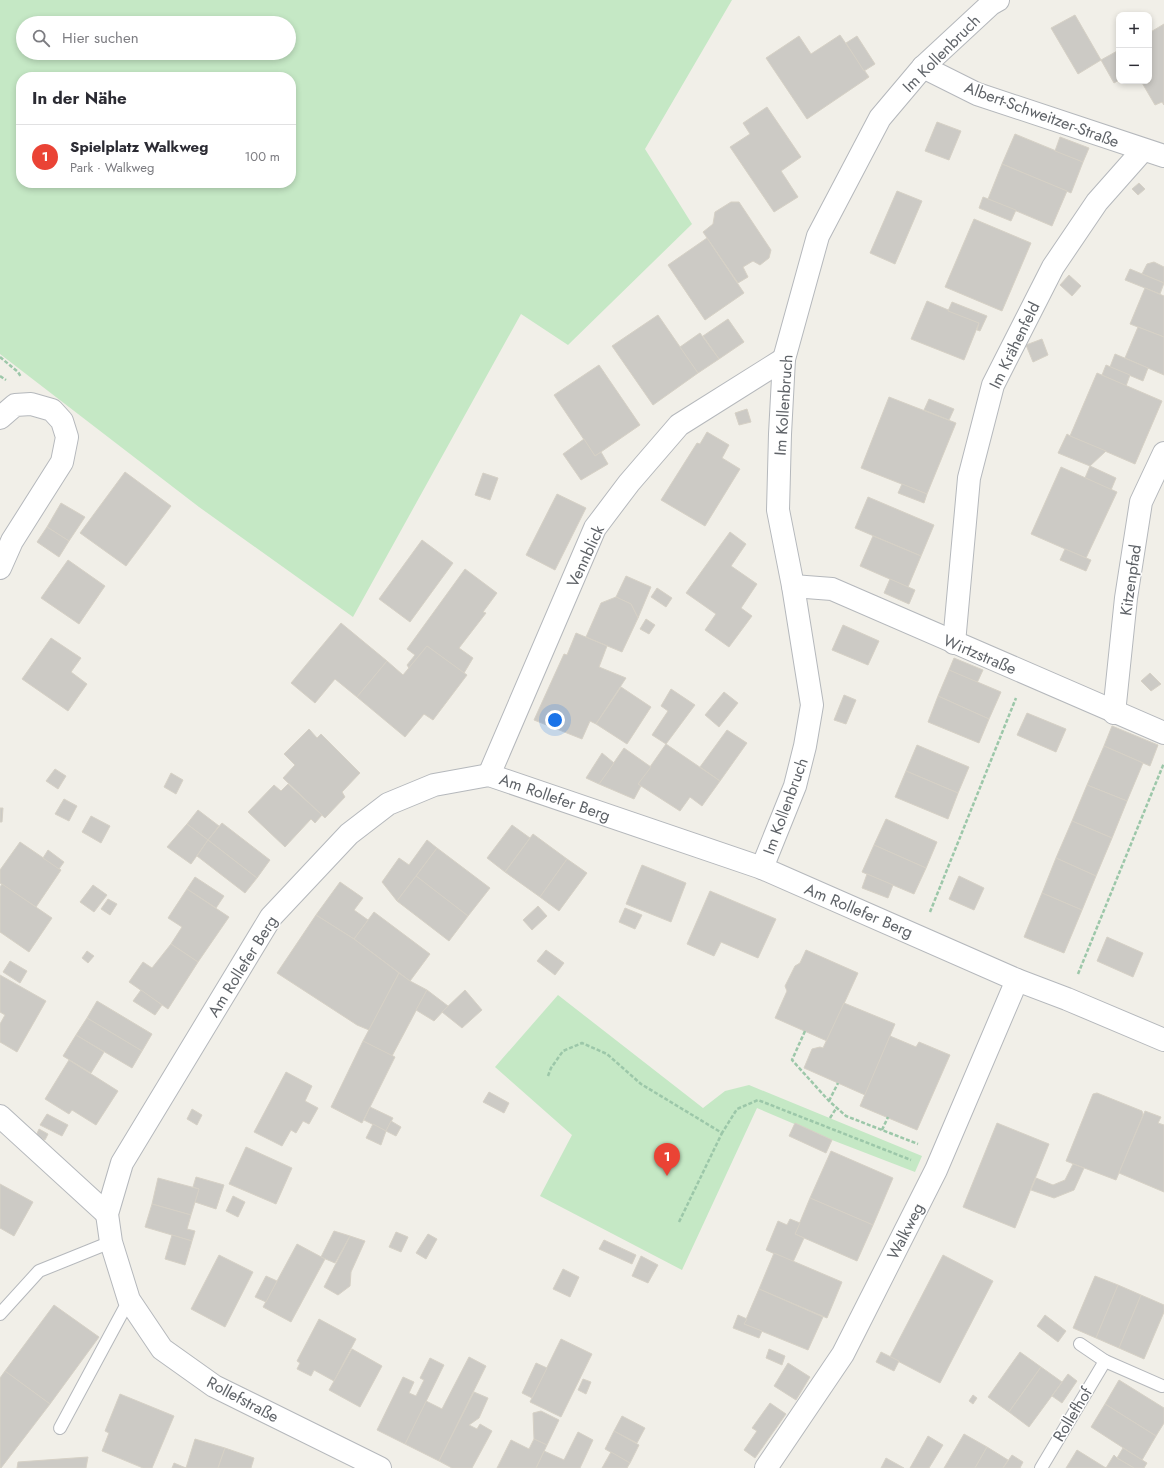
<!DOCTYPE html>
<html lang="de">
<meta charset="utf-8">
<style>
:root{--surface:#fff;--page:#f2f2f3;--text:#2b2b33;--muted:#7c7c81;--line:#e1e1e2;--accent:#ea4335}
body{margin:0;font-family:Jost,sans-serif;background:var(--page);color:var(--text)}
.controls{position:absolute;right:12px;top:12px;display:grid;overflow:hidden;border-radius:8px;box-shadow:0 2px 6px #0003}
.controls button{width:36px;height:36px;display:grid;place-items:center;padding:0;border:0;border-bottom:1px solid var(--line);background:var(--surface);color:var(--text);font:20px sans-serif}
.you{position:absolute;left:555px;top:720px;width:14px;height:14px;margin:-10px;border:3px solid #fff;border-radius:50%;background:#1a73e8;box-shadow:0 0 0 6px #1a73e833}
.badge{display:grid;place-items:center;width:26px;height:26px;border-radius:50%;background:var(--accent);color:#fff;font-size:13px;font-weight:700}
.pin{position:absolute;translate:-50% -33px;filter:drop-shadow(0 1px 2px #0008)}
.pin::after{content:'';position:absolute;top:21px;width:14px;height:12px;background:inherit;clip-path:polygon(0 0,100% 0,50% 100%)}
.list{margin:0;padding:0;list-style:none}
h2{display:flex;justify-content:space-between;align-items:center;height:52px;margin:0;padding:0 16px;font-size:17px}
h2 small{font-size:13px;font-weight:400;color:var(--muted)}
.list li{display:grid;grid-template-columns:26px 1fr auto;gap:12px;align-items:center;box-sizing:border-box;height:64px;padding:0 16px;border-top:1px solid var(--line)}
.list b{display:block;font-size:15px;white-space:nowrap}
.list p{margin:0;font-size:13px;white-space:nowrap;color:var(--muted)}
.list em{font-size:13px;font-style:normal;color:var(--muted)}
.icon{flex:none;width:22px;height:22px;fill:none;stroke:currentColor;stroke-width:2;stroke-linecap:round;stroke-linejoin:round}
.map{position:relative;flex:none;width:1164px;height:1468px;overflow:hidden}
.search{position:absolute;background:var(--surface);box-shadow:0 2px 6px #0003;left:16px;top:16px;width:280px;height:44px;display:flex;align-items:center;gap:10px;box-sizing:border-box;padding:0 14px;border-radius:22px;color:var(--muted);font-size:15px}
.panel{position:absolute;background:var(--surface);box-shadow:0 2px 6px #0003;left:16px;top:72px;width:280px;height:116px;border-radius:16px}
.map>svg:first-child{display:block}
.green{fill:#c5e8c5;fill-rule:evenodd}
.building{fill:#cccac5;stroke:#d6d1c6}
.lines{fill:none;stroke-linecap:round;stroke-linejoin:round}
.lane-casing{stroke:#b5b8bc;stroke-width:14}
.street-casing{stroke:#b5b8bc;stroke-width:24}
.path{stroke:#9cc7a9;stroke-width:2.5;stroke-dasharray:4 2;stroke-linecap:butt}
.lane{stroke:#fff;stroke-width:12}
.street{stroke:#fff;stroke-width:22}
.labels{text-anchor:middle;stroke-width:3;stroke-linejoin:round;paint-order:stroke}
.street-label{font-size:16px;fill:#5f6368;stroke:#fff}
</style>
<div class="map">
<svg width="1164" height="1468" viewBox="0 0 1164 1468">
<rect width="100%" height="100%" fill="#f1efe8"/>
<g class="green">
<path d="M0,0h732l-87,149 47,75 -124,121 -47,-31 -168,303 -154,-110 -199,-153zM23,23h266v30h-266zM21,77h270v106h-270z"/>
<polygon points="558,995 703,1108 725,1091 749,1085 922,1156 915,1172 832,1140 757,1108 682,1270 540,1196 572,1135 495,1067"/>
</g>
<g class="building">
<polygon points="1075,15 1101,60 1078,74 1051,28"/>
<polygon points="1164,24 1164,105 1162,102 1155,105 1141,81 1149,81 1149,33"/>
<polygon points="840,35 869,77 807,119 766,58 799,36 811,54"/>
<polygon points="857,36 875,64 864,71 846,43"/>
<polygon points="1119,50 1119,80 1114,83 1101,60"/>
<polygon points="767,107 801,157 781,171 798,197 774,212 730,147 750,134 743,123"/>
<polygon points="937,122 961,131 949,160 925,151"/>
<polygon points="1015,134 1083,162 1071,193 1002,164"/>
<polygon points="1060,137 1089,148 1083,162 1055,151"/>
<polygon points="1002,164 1067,191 1052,226 988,199"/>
<polygon points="1139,183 1145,189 1138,195 1132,189"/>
<polygon points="897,191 922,201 895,264 870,253"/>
<polygon points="983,197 1016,210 1011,221 979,208"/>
<polygon points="731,202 739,202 771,250 769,258 760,265 753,261 743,267 748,277 738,283 703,232 713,224 715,212"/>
<polygon points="974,219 1031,243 1002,311 945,287"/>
<polygon points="707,238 744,293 705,320 668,265"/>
<polygon points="1154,262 1164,267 1164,283 1142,274 1147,264"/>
<polygon points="1130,269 1164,283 1160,294 1125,280"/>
<polygon points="1069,275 1081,286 1072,296 1060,285"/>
<polygon points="1145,288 1164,296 1164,337 1130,324"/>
<polygon points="927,301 979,323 964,360 911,339"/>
<polygon points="952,302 987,316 980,331 977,330 979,323 948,311"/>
<polygon points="658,315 698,373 653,405 612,346"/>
<polygon points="728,319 744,342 719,359 703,336"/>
<polygon points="1138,327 1164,337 1164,375 1125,358"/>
<polygon points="700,333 719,359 698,373 680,347"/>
<polygon points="1042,339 1048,355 1033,362 1026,345"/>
<polygon points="1115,354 1148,368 1143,381 1110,367"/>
<polygon points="599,365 640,425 595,456 554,395"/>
<polygon points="1106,365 1130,375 1126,386 1102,375"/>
<polygon points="1097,373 1162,401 1135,464 1070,436"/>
<polygon points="889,397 956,423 927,494 861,468"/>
<polygon points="929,399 954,409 949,420 924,410"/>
<polygon points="747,409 751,422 739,425 735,413"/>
<polygon points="707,432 729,445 722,458 740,469 705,526 661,500 697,443 700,444"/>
<polygon points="1067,434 1070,436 1106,451 1090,466 1058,453"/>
<polygon points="584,439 595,456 601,452 608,464 581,480 563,454"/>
<polygon points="1090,466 1116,478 1111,490 1085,478"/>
<polygon points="1061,467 1117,492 1086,558 1031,534"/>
<polygon points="125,472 171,506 126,566 80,533"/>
<polygon points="483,473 498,478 490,500 475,495"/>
<polygon points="902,484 927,494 924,503 898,493"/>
<polygon points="557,494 586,508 555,570 526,555"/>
<polygon points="868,497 934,525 921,556 855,528"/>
<polygon points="61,503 85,517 69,541 47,527"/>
<polygon points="47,527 69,541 59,557 37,542"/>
<polygon points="730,532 746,544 731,566 757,584 741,608 752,616 729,647 705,630 716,614 686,593"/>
<polygon points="873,536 921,556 908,587 860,566"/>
<polygon points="422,540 453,563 410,622 379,599"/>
<polygon points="1065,549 1091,560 1086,571 1060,560"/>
<polygon points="68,560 105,586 79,624 41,598"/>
<polygon points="465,569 497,593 483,612 486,613 459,648 473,658 464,673 427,646 409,668 407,665 415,655 407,649"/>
<polygon points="626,576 651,587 638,618 631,604 616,597"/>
<polygon points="890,579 915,590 909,604 884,593"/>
<polygon points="657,588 672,598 666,607 651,597"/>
<polygon points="616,597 631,604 638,618 622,652 586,637 601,603"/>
<polygon points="646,619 655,625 649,634 640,629"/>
<polygon points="341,623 387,661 357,697 335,679 315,703 291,683"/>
<polygon points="843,625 879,641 868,665 832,650"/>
<polygon points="576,633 607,646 599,667 626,678 596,724 590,721 582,739 534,720 564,654 567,655"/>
<polygon points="51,638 81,658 71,672 87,684 68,711 22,679"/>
<polygon points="427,646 467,675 433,720 424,714 405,737 357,697 387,661 403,675"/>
<polygon points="954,658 983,670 977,683 949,670"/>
<polygon points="949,670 1001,692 989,719 938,696"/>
<polygon points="1150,673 1161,684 1151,691 1141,681"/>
<polygon points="621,687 651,707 627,744 596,724"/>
<polygon points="671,689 695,705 666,744 652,735 668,711 661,706"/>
<polygon points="724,692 738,703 719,727 705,715"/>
<polygon points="844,695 856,700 846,724 834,720"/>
<polygon points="938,696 989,719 979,743 928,722"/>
<polygon points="1027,713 1066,729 1056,752 1017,735"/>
<polygon points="1112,726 1158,745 1150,766 1104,746"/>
<polygon points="309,729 317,738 321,734 360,773 342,792 345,797 325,818 283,778 295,765 284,754"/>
<polygon points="727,730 747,743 720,781 700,767"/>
<polygon points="666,744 720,781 702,806 690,797 680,811 638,784"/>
<polygon points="917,745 969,767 958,793 906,771"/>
<polygon points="1104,746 1143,763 1127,801 1087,785"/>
<polygon points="624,748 651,767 638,784 641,786 634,799 599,784"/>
<polygon points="602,753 614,763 599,784 586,778"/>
<polygon points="55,769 66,776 58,789 46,781"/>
<polygon points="906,771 958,793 948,819 895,797"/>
<polygon points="171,773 183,780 176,794 164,787"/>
<polygon points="288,784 322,815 315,823 311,819 285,847 248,812 274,785 281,791"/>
<polygon points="1087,785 1127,801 1112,838 1072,821"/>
<polygon points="64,799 77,806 69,821 55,814"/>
<polygon points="0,808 3,808 2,822 0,822"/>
<polygon points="198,810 219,826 208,840 187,824"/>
<polygon points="91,816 110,826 101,843 82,832"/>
<polygon points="886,819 937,842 926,868 874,845"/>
<polygon points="1072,821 1112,838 1096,876 1056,858"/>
<polygon points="222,823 270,860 257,878 208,840"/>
<polygon points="187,824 208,840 191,864 167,847"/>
<polygon points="512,825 530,838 505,872 487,858"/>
<polygon points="533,834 567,859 540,897 505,872"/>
<polygon points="208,840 257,878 245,893 197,856"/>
<polygon points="427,840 437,848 397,901 382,882 399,858 409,865"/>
<polygon points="20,842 61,870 36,907 0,883 0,870"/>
<polygon points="874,845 926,868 914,894 862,872"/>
<polygon points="437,848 490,888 468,916 416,876"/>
<polygon points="48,850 64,862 59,869 43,858"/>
<polygon points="1056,858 1096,876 1082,910 1042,893"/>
<polygon points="567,859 587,873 559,911 540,897"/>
<polygon points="642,865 686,883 671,922 626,904"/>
<polygon points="867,874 893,885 888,898 862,888"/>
<polygon points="416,876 468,916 449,941 397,901"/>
<polygon points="959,876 984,888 974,910 949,899"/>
<polygon points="195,877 224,896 216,908 187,889"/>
<polygon points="340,882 363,898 354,910 368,920 354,939 316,915"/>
<polygon points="2,884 52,918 29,952 0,932 0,887"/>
<polygon points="93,885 107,895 94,912 80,902"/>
<polygon points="187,889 229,917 198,962 171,944 182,927 168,918"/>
<polygon points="710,891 776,919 758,958 721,942 714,956 687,944"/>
<polygon points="1042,893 1082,910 1064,953 1024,937"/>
<polygon points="108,899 117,904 110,915 101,909"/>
<polygon points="538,906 547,916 532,930 523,920"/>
<polygon points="625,908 642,915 635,929 619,922"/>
<polygon points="374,912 430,954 410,981 354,939"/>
<polygon points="316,915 354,939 399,973 369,1030 357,1025 277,973"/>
<polygon points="1107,937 1143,953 1133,977 1097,961"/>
<polygon points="171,944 198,962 168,1009 129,982 143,962 152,968"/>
<polygon points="546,950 564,963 555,975 537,961"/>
<polygon points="806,950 858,973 827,1041 775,1018 787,991 785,986 795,966 800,963"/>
<polygon points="87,951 94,956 88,963 82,958"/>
<polygon points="10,961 27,971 20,983 3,972"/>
<polygon points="399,973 410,981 427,990 392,1056 363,1041"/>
<polygon points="0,975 46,1001 17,1052 0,1042 0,1024 5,1015 0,1012"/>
<polygon points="141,990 162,1005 155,1015 133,1001"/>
<polygon points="427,990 448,1006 434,1021 416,1010"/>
<polygon points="465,990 482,1010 462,1028 442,1012"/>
<polygon points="97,1001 152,1034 142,1051 87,1018"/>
<polygon points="844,1003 895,1024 865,1095 804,1068 812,1049 820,1047 823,1048"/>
<polygon points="87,1018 142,1051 132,1068 76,1035"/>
<polygon points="76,1035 104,1052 91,1073 63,1056"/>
<polygon points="890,1036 916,1047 919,1042 950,1055 917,1130 860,1106"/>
<polygon points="363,1041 395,1057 362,1123 331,1107"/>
<polygon points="69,1060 118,1091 96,1125 72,1110 69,1114 45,1099"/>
<polygon points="286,1072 312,1086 305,1101 318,1108 309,1124 303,1121 296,1133 291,1130 282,1146 254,1132"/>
<polygon points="489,1092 509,1103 504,1113 483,1102"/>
<polygon points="1097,1093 1142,1111 1143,1115 1116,1180 1066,1161 1093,1094"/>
<polygon points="370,1107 393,1118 386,1131 364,1120"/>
<polygon points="192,1109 202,1115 197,1125 187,1119"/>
<polygon points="1145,1111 1161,1117 1158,1123 1164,1125 1164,1192 1119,1173"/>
<polygon points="47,1114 68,1125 62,1136 40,1125"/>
<polygon points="391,1121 401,1127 396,1136 386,1131"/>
<polygon points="795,1123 832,1140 826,1153 789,1136"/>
<polygon points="997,1123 1049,1144 1015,1228 963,1207"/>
<polygon points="373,1124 386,1131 381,1145 366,1138"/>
<polygon points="39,1129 48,1134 45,1140 36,1136"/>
<polygon points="246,1147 292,1168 276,1204 229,1184"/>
<polygon points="831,1151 893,1178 873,1225 810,1198"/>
<polygon points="1073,1164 1084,1168 1074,1190 1054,1198 1031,1190 1036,1178 1053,1185 1065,1180"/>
<polygon points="196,1177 224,1185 216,1209 195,1202 199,1189 193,1187"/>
<polygon points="158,1178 199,1189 191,1215 152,1204"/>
<polygon points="0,1184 33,1202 14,1236 0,1228"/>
<polygon points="233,1196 245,1202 238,1217 226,1211"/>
<polygon points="810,1198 873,1225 857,1261 795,1234"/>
<polygon points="152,1204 191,1215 187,1229 195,1231 192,1241 145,1227"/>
<polygon points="790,1219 800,1223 795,1234 804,1238 793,1262 766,1250 778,1221 787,1225"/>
<polygon points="334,1231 350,1236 335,1263 321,1257"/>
<polygon points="396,1232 408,1237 401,1252 389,1247"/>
<polygon points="428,1234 437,1239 426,1259 416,1253"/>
<polygon points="172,1235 192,1241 185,1265 165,1259"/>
<polygon points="350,1236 365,1241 351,1272 350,1286 338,1295 324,1287"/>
<polygon points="604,1240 636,1255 632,1264 599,1249"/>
<polygon points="297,1244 325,1259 291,1322 263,1307"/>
<polygon points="774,1253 842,1282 827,1318 759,1289"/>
<polygon points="219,1255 253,1272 225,1327 191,1309"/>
<polygon points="943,1255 993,1281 940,1383 890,1357"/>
<polygon points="641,1256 658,1265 648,1283 632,1276"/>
<polygon points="563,1269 579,1277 570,1297 553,1289"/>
<polygon points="266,1276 277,1281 266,1302 255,1297"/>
<polygon points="1095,1276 1118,1285 1096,1338 1073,1328"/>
<polygon points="1118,1285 1141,1295 1119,1348 1096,1338"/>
<polygon points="759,1289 823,1317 808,1350 744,1324"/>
<polygon points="1141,1295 1164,1305 1164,1312 1144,1359 1119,1348"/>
<polygon points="54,1305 99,1337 50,1404 5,1371"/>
<polygon points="738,1315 747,1319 744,1324 762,1331 759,1338 733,1328"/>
<polygon points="1045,1315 1066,1331 1058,1342 1037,1326"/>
<polygon points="319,1319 356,1339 334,1381 314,1370 311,1376 297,1369 300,1363 297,1361"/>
<polygon points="561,1339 592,1354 561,1417 530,1402"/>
<polygon points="352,1349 382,1366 360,1407 329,1390"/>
<polygon points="769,1349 785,1356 782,1365 766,1358"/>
<polygon points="881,1352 899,1361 894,1371 876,1362"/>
<polygon points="1020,1352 1041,1367 1009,1412 988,1397"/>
<polygon points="469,1357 486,1366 439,1461 405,1444 426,1401 442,1409"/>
<polygon points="430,1358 444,1365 405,1444 377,1430 403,1377 414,1382 409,1393 416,1396 424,1380 420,1378"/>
<polygon points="536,1363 547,1368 532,1398 522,1393"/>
<polygon points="788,1363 810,1377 796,1400 774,1386"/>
<polygon points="1041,1367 1062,1382 1029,1427 1009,1412"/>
<polygon points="5,1371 50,1404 1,1468 0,1468 0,1378"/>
<polygon points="1068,1374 1077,1381 1062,1403 1052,1396"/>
<polygon points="583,1379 591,1382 586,1394 578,1390"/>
<polygon points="1119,1380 1164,1408 1164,1423 1156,1436 1105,1404"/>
<polygon points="474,1392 488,1398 479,1418 469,1425 477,1429 480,1424 492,1431 472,1468 452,1468 439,1461"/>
<polygon points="120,1394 174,1416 152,1468 143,1468 102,1451 109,1433 105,1431"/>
<polygon points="973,1395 977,1398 973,1404 969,1401"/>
<polygon points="770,1403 786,1414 755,1458 744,1450 757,1431 752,1428"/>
<polygon points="1105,1404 1156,1436 1142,1460 1091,1427"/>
<polygon points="541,1411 559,1420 547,1445 534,1439 533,1413"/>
<polygon points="622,1416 645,1428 637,1443 614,1431"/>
<polygon points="614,1431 639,1445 630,1463 605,1449"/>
<polygon points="578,1432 593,1440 580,1468 536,1468 544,1451 564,1460"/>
<polygon points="964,1434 987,1447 975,1468 944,1468"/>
<polygon points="928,1436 943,1445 929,1468 910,1468"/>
<polygon points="195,1439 225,1448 218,1468 186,1468"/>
<polygon points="534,1439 547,1445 536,1468 497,1468 511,1440 529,1449"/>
<polygon points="987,1447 1008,1460 1003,1468 975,1468"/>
<polygon points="225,1448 254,1458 251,1468 218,1468"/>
<polygon points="1123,1448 1147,1463 1144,1468 1134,1468 1117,1458"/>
<polygon points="1077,1450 1106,1468 1066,1468"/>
<polygon points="611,1452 630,1463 627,1468 602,1468"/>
<polygon points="1012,1455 1023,1462 1020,1468 1003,1468"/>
<polygon points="1114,1455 1117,1458 1134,1468 1106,1468"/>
<polygon points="88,1457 86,1468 17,1468 18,1462"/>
<polygon points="886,1458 904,1468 881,1468"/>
<polygon points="174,1463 186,1468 172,1468"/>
</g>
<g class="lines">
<defs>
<g id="lane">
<polyline points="0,1314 39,1271 111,1242"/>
<polyline points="1080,1344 1105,1361 1162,1386"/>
<polyline points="60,1428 129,1300"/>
<polyline points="1041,1468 1105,1361"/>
</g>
<g id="street">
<polyline points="923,67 977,94 1164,156"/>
<polyline points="0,418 15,405 31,404 52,410 62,421 67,437 62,462 12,541 0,568"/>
<polyline points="793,586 832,589 1164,733"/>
<polyline points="954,643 969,478 993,385 1053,267 1097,202 1143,150"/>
<polyline points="1114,713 1126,598 1141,502 1164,453"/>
<polyline points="489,775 595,528 629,483 679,425 784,359"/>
<polyline points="762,868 795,786 805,746 812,705 793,586 778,510 780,434 784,359 818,236 880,118 923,67 991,4 998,0"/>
<polyline points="0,1116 107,1214"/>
<polyline points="380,1468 214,1386 162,1349 129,1300 111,1242 107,1214 122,1163 271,917 349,834 388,804 434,785 489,775 762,868 1017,980 1067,999 1164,1040"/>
<polyline points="766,1468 843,1354 936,1170 1017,980"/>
</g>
</defs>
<use href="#lane" class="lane-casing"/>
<use href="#street" class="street-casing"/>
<g class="path">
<polyline points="0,357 18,372 21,377"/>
<polyline points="0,376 6,380"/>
<polyline points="930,912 1016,698"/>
<polyline points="1078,974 1164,763"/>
<polyline points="805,1031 792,1060 829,1101 846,1116 918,1144"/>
<polyline points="548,1076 551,1068 563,1051 582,1043 607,1054 641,1084 722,1133 737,1109 758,1100 911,1160"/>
<polyline points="829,1101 838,1083"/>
<polyline points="830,1118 837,1107"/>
<polyline points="882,1130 888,1117"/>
<polyline points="679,1222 722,1133"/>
</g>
<use href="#lane" class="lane"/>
<use href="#street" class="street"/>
</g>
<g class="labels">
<g class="street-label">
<text transform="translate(941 53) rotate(-45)" y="6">Im Kollenbruch</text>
<text transform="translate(1042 114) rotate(20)" y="6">Albert-Schweitzer-Straße</text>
<text transform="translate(1014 345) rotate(-64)" y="6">Im Krähenfeld</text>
<text transform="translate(783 405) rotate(-86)" y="6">Im Kollenbruch</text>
<text transform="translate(585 556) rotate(-65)" y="6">Vennblick</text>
<text transform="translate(1130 580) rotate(-82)" y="6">Kitzenpfad</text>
<text transform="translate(980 654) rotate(23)" y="6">Wirtzstraße</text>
<text transform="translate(555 797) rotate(19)" y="6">Am Rollefer Berg</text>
<text transform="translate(785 806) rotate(-70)" y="6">Im Kollenbruch</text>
<text transform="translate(859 910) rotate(23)" y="6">Am Rollefer Berg</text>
<text transform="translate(242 966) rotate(-58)" y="6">Am Rollefer Berg</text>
<text transform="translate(905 1231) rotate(-63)" y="6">Walkweg</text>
<text transform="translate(243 1399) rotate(28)" y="6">Rollefstraße</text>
<text transform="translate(1072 1414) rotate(-59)" y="6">Rollefhof</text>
</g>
</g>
</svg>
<div class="controls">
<button>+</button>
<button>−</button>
</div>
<div class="you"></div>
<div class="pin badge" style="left:667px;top:1176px">1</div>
<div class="search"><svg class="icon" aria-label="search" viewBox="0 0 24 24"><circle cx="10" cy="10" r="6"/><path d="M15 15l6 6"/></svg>Hier suchen</div>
<section class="panel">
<h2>In der Nähe<small></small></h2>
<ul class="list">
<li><span class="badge">1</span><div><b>Spielplatz Walkweg</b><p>Park · Walkweg</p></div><em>100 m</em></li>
</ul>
</section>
</div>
